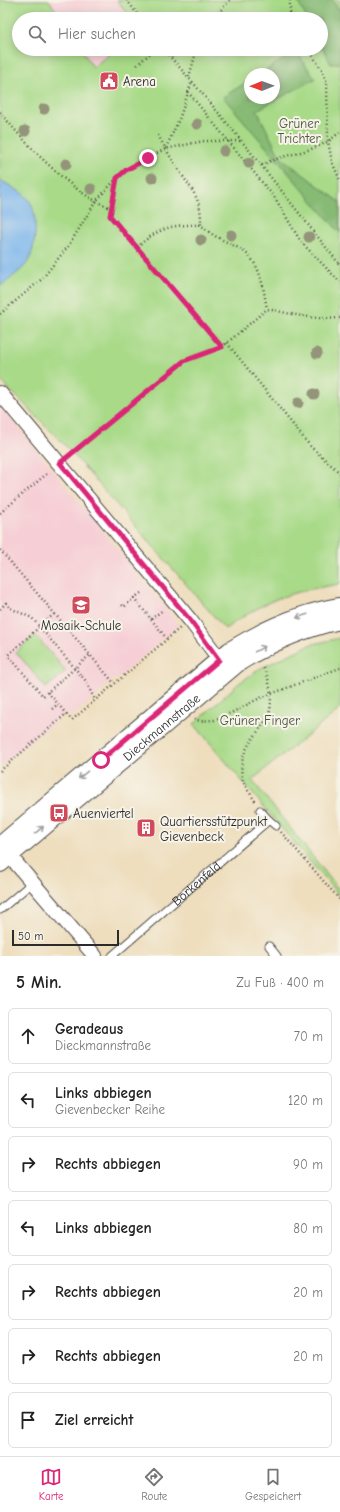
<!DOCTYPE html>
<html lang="de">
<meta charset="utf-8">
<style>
:root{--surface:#fff;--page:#f6f6f6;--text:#222;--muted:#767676;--line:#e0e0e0;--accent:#db2777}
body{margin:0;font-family:"Comic Neue",sans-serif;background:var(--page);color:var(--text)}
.compass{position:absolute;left:244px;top:68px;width:36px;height:36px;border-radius:50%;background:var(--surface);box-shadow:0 2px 10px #0003;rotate:269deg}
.scale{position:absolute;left:12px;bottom:10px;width:107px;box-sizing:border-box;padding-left:4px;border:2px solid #2b2b2b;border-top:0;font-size:11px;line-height:14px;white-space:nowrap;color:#2b2b2b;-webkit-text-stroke:3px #f7f3e8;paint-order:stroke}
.stop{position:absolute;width:12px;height:12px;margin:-9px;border:3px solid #db2777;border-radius:50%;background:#fff}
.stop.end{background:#db2777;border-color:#fff;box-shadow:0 1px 4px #0008}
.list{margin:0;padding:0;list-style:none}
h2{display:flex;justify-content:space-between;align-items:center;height:52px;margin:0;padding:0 16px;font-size:17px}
h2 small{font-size:13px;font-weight:400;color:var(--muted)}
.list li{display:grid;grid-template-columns:26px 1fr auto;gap:12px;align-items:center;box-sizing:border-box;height:56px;margin:0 8px 8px;padding:0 8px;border:1px solid var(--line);border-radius:6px}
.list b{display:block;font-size:15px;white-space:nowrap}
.list p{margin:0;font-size:13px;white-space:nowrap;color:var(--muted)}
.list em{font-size:13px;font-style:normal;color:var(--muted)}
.icon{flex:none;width:22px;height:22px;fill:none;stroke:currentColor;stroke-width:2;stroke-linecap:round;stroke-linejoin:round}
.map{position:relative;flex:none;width:340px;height:956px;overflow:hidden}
.search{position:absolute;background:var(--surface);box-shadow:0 2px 10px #0003;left:12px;right:12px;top:12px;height:44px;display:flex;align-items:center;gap:10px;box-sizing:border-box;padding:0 14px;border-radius:22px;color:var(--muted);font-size:15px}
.sheet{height:500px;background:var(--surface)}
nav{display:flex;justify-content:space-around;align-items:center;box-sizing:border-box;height:56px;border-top:1px solid var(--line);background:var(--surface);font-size:11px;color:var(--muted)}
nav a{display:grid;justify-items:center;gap:2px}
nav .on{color:var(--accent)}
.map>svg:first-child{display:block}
.built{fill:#f6cfd6}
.green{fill:#a8da88;stroke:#6a825a;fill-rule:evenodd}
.forest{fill:#86ba74;stroke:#587250}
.water{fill:#7cb5ec;stroke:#54708c}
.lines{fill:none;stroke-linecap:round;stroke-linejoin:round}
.service-casing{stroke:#484641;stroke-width:9}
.minor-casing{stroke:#484641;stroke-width:16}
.tertiary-casing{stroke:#484641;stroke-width:20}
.path{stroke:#484641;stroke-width:2.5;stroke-dasharray:1 3;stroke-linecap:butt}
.service{stroke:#fff;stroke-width:7}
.minor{stroke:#fff;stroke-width:14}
.tertiary{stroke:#fff;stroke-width:18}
.tree{fill:#94947a}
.oneway{stroke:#a0a0a0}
.route{stroke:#db2777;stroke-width:5}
.labels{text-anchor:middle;stroke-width:4;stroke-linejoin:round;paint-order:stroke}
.poi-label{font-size:13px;fill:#2b2b2b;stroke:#f7f3e8;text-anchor:start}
.park-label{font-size:13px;fill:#4a5742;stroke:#f7f3e8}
.street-label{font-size:13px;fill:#2b2b2b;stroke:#f7f3e8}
</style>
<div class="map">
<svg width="340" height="956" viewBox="0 0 340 956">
<rect width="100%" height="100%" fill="#f7f3e8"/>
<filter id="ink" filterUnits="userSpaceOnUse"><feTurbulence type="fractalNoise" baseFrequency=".025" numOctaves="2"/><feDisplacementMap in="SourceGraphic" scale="8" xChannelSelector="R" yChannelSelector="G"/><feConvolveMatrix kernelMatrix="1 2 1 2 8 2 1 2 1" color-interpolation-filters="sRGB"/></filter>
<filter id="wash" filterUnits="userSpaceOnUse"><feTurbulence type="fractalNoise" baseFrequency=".012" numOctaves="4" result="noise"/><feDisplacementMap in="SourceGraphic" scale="16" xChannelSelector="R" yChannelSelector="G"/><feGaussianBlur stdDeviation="0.9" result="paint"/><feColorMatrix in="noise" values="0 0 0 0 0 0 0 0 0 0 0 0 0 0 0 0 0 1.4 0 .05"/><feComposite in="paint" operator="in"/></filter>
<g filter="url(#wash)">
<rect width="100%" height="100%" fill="#eedebe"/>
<g class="built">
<polygon points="49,0 117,0 131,19 61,19"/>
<polygon points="81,49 116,49 93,67"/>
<polygon points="0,405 179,625 117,679 115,678 72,717 67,712 0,766"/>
</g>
<g class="green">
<path d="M0,0h49l12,19h-42v30h62l12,18 23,-18h205v-30h-190l-14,-19h223v584c-18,3 -37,6 -55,12 -20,6 -43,21 -60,33l-161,-185 -64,-64zM250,74h24v24h-24z"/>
<polygon points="35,635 66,671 46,688 16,652"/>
<polygon points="340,638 340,709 252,780 340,891 340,897 194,724 238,684 259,669 309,645"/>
</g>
<g class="forest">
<polygon points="297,0 332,0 340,11 340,63 331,64 321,45 321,19 307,19"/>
<polygon points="296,51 315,79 257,110 280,157 340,202 340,233 223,97 250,80 250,98 274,98 274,74 260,74"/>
</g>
<path class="water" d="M0,180c8,5 23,12 28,19 11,13 8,47 1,61 -3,7 -18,18 -24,23l-5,3z"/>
</g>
<g filter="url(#ink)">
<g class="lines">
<defs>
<g id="service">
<polyline points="269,820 276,826"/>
<polyline points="0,910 33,882"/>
<polyline points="269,946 277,956"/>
<path id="s1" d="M112,956l157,-136 -9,-10"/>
</g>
<g id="minor">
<polyline points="0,393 190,620 226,668"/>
<polyline points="3,848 95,956"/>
</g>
<g id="tertiary">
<path d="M0,846l230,-195c34,-21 71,-38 110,-44"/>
<path id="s2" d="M0,863l237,-200c32,-20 66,-35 103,-43"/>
</g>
</defs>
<use href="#service" class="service-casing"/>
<use href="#minor" class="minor-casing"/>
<use href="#tertiary" class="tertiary-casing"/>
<g class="path">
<polyline points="127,0 141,19"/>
<polyline points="290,0 290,15 292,19"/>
<polyline points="213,19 230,0"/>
<path d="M163,49c63,69 119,143 177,216"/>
<polyline points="308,49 322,70 327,83 328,141 332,162 340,180"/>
<polyline points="137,65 155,49"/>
<polyline points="189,77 197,49"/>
<polyline points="188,92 275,198 301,242 340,282"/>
<path d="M0,112c23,29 76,86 112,96"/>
<path d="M158,135c7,13 14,25 22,37 13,19 22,29 21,53"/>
<polyline points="166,148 180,117 192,81"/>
<path d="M262,165c21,-11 46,-12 65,-23 5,-3 9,-7 13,-10"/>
<polyline points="117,179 111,216 222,347"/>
<path d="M137,247c22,-19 35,-23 64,-22 13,13 24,15 39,24 21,12 23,38 27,60"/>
<polyline points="0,314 42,279 69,245 96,201 117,178 126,170 165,149 204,141 242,141"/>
<polyline points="227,343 311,447 340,473"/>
<path d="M70,455l114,-94 38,-14 45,-38c25,5 48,11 73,9"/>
<polyline points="0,513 49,472"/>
<polyline points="0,550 114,683"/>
<polyline points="141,593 134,598 167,639"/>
<polyline points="122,605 124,607 134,598"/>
<polyline points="0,609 6,603 10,608 32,618 85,680 95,700"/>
<polyline points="54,614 8,655 43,696 90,655"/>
<polyline points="151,619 163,610"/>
<polyline points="48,692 58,704"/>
<polyline points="52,709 58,704 66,714"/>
<polyline points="194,719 200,721 214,720 233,712 260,698 340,668"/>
<polyline points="0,771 66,714 72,720 180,628"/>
<path d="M255,801c-4,-7 -12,-16 -13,-24 -4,-28 14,-39 26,-61 6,-12 2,-40 -6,-50"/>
<polyline points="281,832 340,900"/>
</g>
<use href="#service" class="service"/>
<use href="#minor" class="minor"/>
<use href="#tertiary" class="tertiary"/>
</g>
<g class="tree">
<circle cx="44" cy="109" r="5.5"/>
<circle cx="197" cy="124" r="5.5"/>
<circle cx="25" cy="131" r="5.5"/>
<circle cx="224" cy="151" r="5.5"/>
<circle cx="249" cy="163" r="5.5"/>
<circle cx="66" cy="164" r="5.5"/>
<circle cx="152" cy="178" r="5.5"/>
<circle cx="91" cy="189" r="5.5"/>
<circle cx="231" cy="235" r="5.5"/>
<circle cx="309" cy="237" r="5.5"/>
<circle cx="201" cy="240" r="5.5"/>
<circle cx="317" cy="353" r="5.5"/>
<circle cx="314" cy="394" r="5.5"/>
<circle cx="298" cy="403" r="5.5"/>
</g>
<defs><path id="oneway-shaft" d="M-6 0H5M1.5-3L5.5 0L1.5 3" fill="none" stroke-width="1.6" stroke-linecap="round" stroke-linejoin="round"/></defs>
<g class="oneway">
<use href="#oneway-shaft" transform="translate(302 616) rotate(162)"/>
<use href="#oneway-shaft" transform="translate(260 649) rotate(-28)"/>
<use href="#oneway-shaft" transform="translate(83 775) rotate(140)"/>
<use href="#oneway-shaft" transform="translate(39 830) rotate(-40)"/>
</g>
</g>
<g class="lines" filter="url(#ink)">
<polyline class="route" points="101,760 219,660 190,620 60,463 184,361 222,347 110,216 117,178 126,170 148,158"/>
</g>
<defs>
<symbol id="civic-square" viewBox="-11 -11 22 22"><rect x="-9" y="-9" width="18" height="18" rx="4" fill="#d1495b" stroke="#f7f3e8"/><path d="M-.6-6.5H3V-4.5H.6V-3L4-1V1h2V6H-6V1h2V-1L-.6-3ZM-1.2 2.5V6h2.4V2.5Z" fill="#fff"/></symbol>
<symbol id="school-square" viewBox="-11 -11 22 22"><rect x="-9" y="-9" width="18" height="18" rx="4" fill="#d1495b" stroke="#f7f3e8"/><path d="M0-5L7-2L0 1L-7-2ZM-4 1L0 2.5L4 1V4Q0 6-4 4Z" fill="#fff"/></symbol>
<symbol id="bus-square" viewBox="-11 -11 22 22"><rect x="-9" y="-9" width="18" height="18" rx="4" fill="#d1495b" stroke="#f7f3e8"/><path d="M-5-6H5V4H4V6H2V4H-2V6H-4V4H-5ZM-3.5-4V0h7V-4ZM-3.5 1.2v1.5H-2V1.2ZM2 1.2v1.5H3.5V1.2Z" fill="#fff"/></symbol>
<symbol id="building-square" viewBox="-11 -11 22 22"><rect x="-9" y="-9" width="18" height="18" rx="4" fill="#d1495b" stroke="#f7f3e8"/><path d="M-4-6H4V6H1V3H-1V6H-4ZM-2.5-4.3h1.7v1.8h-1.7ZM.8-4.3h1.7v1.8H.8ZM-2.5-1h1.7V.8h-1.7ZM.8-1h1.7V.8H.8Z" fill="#fff"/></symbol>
</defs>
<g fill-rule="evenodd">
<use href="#civic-square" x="98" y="70" width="22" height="22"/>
<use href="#school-square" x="70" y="594" width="22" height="22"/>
<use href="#bus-square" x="48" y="802" width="22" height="22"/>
<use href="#building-square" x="135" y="817" width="22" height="22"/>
</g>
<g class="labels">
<g class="poi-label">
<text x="123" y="86">Arena</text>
<text x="81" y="630" text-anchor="middle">Mosaik-Schule</text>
<text x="73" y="818">Auenviertel</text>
<text x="160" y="826">Quartiersstützpunkt<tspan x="160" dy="15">Gievenbeck</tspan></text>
</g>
<g class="park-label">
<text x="299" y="128">Grüner<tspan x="299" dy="15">Trichter</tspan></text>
<text x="260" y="725">Grüner Finger</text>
</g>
<g class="street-label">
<text dy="5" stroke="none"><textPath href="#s2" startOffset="211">Dieckmannstraße</textPath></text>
<text dy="5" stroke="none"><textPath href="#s1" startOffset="111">Borkenfeld</textPath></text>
</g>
</g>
</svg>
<svg class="compass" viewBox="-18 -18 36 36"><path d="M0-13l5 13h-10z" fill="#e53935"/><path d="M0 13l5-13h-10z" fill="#767676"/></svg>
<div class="scale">50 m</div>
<div class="stop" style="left:101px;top:760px"></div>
<div class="stop end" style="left:148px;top:158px"></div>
<div class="search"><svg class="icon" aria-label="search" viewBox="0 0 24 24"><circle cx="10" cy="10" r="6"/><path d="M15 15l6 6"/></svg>Hier suchen</div>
</div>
<section class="sheet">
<h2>5 Min.<small>Zu Fuß · 400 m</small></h2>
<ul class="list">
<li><svg class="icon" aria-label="ahead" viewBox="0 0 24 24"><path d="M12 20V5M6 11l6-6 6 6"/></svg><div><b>Geradeaus</b><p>Dieckmannstraße</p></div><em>70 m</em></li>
<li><svg class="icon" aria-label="left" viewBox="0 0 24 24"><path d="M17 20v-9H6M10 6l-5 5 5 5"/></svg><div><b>Links abbiegen</b><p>Gievenbecker Reihe</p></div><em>120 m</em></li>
<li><svg class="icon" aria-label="right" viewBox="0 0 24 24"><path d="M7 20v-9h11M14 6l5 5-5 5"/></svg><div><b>Rechts abbiegen</b></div><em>90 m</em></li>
<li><svg class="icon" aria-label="left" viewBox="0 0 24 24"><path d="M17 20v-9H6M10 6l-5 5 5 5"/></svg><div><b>Links abbiegen</b></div><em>80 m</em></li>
<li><svg class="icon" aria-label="right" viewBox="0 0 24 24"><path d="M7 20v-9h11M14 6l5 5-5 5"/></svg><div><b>Rechts abbiegen</b></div><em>20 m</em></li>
<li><svg class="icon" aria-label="right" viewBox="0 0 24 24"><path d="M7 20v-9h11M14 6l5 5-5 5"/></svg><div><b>Rechts abbiegen</b></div><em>20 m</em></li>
<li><svg class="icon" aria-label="arrive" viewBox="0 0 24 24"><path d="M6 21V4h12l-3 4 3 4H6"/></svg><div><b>Ziel erreicht</b></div></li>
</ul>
</section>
<nav>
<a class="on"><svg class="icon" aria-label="map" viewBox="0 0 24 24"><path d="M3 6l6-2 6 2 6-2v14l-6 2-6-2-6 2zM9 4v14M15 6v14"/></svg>Karte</a>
<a><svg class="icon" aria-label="directions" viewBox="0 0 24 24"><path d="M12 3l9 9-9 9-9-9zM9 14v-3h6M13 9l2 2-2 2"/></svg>Route</a>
<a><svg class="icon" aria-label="saved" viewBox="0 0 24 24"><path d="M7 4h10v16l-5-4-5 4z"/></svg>Gespeichert</a>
</nav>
